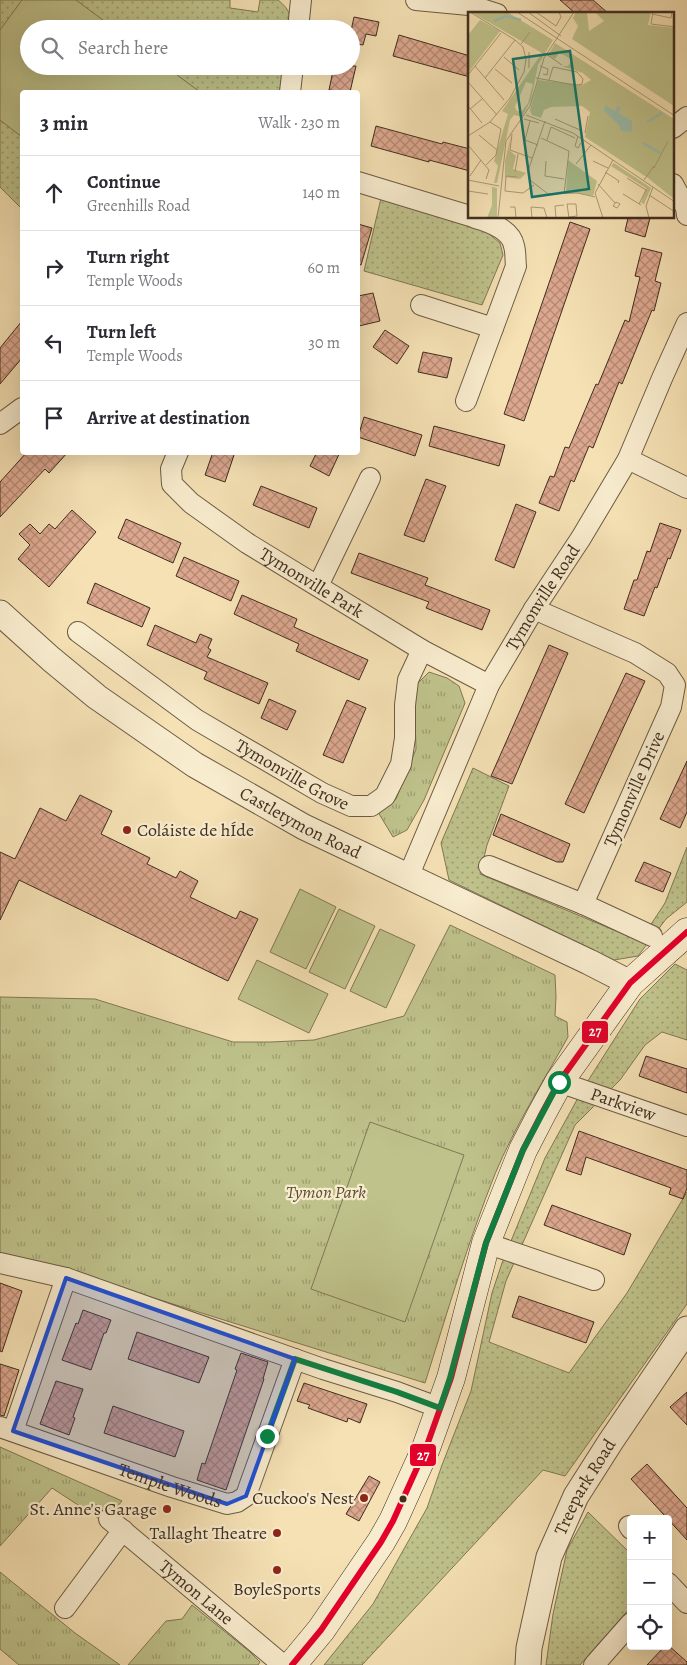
<!DOCTYPE html>
<meta charset="utf-8">
<style>
:root{--surface:#fff;--page:#f7f7f7;--text:#2b2b33;--muted:#7c7c81;--line:#e1e1e2}
body{margin:0;font-family:Alegreya,serif;background:var(--page);color:var(--text)}
.controls{position:absolute;right:15px;bottom:15px;display:grid;overflow:hidden;border-radius:5px;box-shadow:0 5px 20px #0002}
.controls button{width:45px;height:45px;display:grid;place-items:center;padding:0;border:0;border-bottom:1px solid var(--line);background:var(--surface);color:var(--text);font:25px sans-serif}
.stop{position:absolute;width:15px;height:15px;margin:-11px;border:4px solid #0b8043;border-radius:50%;background:#fff}
.stop.end{background:#0b8043;border-color:#fff;box-shadow:0 1px 5px #0008}
.list{margin:0;padding:0;list-style:none}
h2{display:flex;justify-content:space-between;align-items:center;height:65px;margin:0;padding:0 20px;font-size:21px}
h2 small{font-size:16px;font-weight:400;color:var(--muted)}
.list li{display:grid;grid-template-columns:32px 1fr auto;gap:15px;align-items:center;box-sizing:border-box;height:75px;padding:0 20px;border-top:1px solid var(--line)}
.list b{display:block;font-size:19px;white-space:nowrap}
.list p{margin:0;font-size:16px;white-space:nowrap;color:var(--muted)}
.list em{font-size:16px;font-style:normal;color:var(--muted)}
.icon{flex:none;width:28px;height:28px;fill:none;stroke:currentColor;stroke-width:2;stroke-linecap:round;stroke-linejoin:round}
.map{position:relative;flex:none;width:687px;height:1665px;overflow:hidden}
.search{position:absolute;background:var(--surface);box-shadow:0 5px 20px #0002;left:20px;top:20px;width:340px;height:55px;display:flex;align-items:center;gap:12px;box-sizing:border-box;padding:0 18px;border-radius:28px;color:var(--muted);font-size:19px}
.panel{position:absolute;background:var(--surface);box-shadow:0 5px 20px #0002;left:20px;top:90px;width:340px;height:365px;border-radius:5px}
.map>svg:first-child{display:block}
.grass{fill:url(#grass-dots);stroke:#807855}
.park{fill:url(#park-tufts);stroke:#807855}
.pitch{fill:#bfc28b;stroke:#807855}
.building{fill:url(#building-cross-hatch);stroke:#402e1f}
.lines{fill:none;stroke-linecap:round;stroke-linejoin:round}
.minor-casing{stroke:#6d5b44;stroke-width:22}
.tertiary-casing{stroke:#6d5b44;stroke-width:27}
.secondary-casing{stroke:#402e1f;stroke-width:29}
.minor{stroke:#f8ecce;stroke-width:20}
.tertiary{stroke:#f8ecce;stroke-width:25}
.secondary{stroke:#f8ecce;stroke-width:28}
.bus-1-casing{stroke:#f8ecce;stroke-width:10}
.bus-1{stroke:#e4002b;stroke-width:6}
.route{stroke:#0b8043;stroke-width:6}
.marked{fill:#1d4ed8;fill-opacity:0.2;stroke:#1d4ed8;stroke-width:4;stroke-linejoin:round}
.poi-dot{fill:#8f2418;stroke:#f8ecce;stroke-width:2}
.bus-dot{fill:#402e1f;stroke:#f8ecce;stroke-width:2}
.labels{text-anchor:middle;stroke-width:4.5;stroke-linejoin:round;paint-order:stroke}
.street-label{font-size:18px;fill:#402e1f;stroke:#f8ecce}
.poi-label{font-size:18px;fill:#402e1f;stroke:#f8ecce;text-anchor:end}
.park-label{font-size:18px;font-style:italic;fill:#594c35;stroke:#f8ecce}
.inset-river{fill:none;stroke:#9cbdae;stroke-width:2.5}
.inset-road{fill:none;stroke:#ad9978;stroke-width:1}
.view{fill:#0f766e;fill-opacity:0.15;stroke:#0f766e;stroke-width:2.5}
.inset-edge{fill:none;stroke:#402e1f;stroke-width:2.5}
.line-badge{stroke:#f8ecce;stroke-width:2}
.badge-label{font-size:14px;text-anchor:middle;font-weight:bold;fill:#fff}
</style>
<div class="map">
<svg width="687" height="1665" viewBox="0 0 687 1665">
<defs>
<pattern id="grass-dots" width="8" height="8" patternUnits="userSpaceOnUse" patternTransform="scale(1.25)"><rect width="8" height="8" fill="#bfc28b"/><path d="M2 2h.1M6 6h.1" fill="none" stroke="#9d9e71" stroke-width="1.8" stroke-linecap="round"/></pattern>
<pattern id="park-tufts" width="24" height="20" patternUnits="userSpaceOnUse" patternTransform="scale(1.25)"><rect width="24" height="20" fill="#bfc28b"/><path d="M3 7l-1-3M5 7V3M7 7l1-3M15 17l-1-3M17 17v-4M19 17l1-3" fill="none" stroke="#9d9e71"/></pattern>
<pattern id="building-cross-hatch" width="8" height="8" patternUnits="userSpaceOnUse" patternTransform="scale(1.25)"><rect width="8" height="8" fill="#dca78e"/><path d="M0 0l8 8M0 8l8-8" fill="none" stroke="#b48873"/></pattern>
</defs>
<rect width="100%" height="100%" fill="#f5e1b4"/>
<filter id="stains"><feTurbulence type="fractalNoise" baseFrequency=".004" numOctaves="4"/><feColorMatrix values="0 0 0 0 .2 0 0 0 0 .09 0 0 0 0 .02 0 0 0 .5 -.17"/></filter>
<radialGradient id="worn" r=".72"><stop offset=".6" stop-color="#630" stop-opacity="0"/><stop offset="1" stop-color="#630" stop-opacity=".3"/></radialGradient>
<g class="grass">
<path d="M0,0h230v8l28,4 2,-12h18c11,9 14,15 12,29h-261v37h255l-4,26h-258v117l-22,-22z"/>
<polygon points="381,198 472,225 488,233 500,243 503,255 482,305 364,271"/>
<polygon points="473,768 509,786 487,845 480,874 640,941 665,903 687,847 687,902 666,919 638,956 614,960 449,880 441,843"/>
<polygon points="675,964 687,970 687,1040 662,1032 645,1045 620,1080 575,1125 506,1281 489,1342 569,1373 627,1293 687,1192 687,1304 565,1476 543,1470 362,1665 324,1665 373,1604 427,1508 442,1465 471,1391 492,1293 502,1263 545,1158 584,1087 640,999"/>
<polygon points="588,1512 631,1554 631,1607 580,1665 546,1665 553,1614 567,1550"/>
</g>
<g class="park">
<polygon points="429,672 447,678 459,686 465,703 424,800 407,830 393,837 378,812 396,799 416,749 414,687"/>
<path d="M450,925l105,50 1,22 -1,19 12,6 1,15c-25,45 -53,89 -73,137 -27,68 -48,139 -70,209l-284,-89 -141,-33v-264l95,2 138,43h38l43,-2 90,-24z"/>
<polygon points="0,1447 122,1501 111,1514 101,1520 52,1488 0,1546"/>
<polygon points="0,1572 75,1633 120,1665 19,1665 0,1649"/>
<polygon points="192,1605 250,1652 260,1662 258,1665 128,1665 166,1621 182,1619"/>
</g>
<g class="pitch">
<polygon points="22,0 76,0 115,29 29,29 29,66 165,66 200,92 22,92 22,137 0,120 0,30"/>
<polygon points="300,889 336,907 306,969 270,952"/>
<polygon points="339,909 375,926 345,989 309,972"/>
<polygon points="380,929 415,945 386,1008 350,991"/>
<polygon points="257,960 328,994 309,1033 238,999"/>
<polygon points="370,1122 464,1155 405,1322 311,1289"/>
</g>
<g class="building">
<polygon points="560,0 593,0 609,14 576,14"/>
<polygon points="354,17 379,22 376,36 366,34 363,45 351,43 351,31"/>
<polygon points="399,35 470,56 470,77 393,56"/>
<polygon points="334,66 356,66 350,92 329,90"/>
<polygon points="376,126 442,144 443,142 470,149 470,171 429,160 429,162 371,146"/>
<polygon points="628,218 650,218 645,237 625,231"/>
<polygon points="570,222 590,229 524,421 504,414"/>
<polygon points="358,224 372,228 361,265 358,264"/>
<polygon points="642,248 662,253 655,281 661,283 654,311 652,310 622,384 619,382 593,448 589,446 574,482 571,480 559,511 539,503 550,476 554,477 565,447 569,448 596,384 598,385 625,320 629,322 640,277 635,276"/>
<polygon points="373,293 380,321 359,326 358,318 358,296"/>
<polygon points="22,321 22,358 0,384 0,348"/>
<polygon points="385,330 409,346 397,364 373,347"/>
<polygon points="423,352 452,358 447,378 418,372"/>
<polygon points="364,417 422,435 415,456 358,437"/>
<polygon points="434,426 505,445 499,466 429,446"/>
<polygon points="27,452 68,452 49,473 45,469 0,517 0,482"/>
<polygon points="213,452 235,452 225,482 205,475"/>
<polygon points="317,452 340,452 329,476 310,466"/>
<polygon points="426,479 446,486 424,542 404,535"/>
<polygon points="261,486 317,508 309,528 253,505"/>
<polygon points="516,504 536,512 514,568 495,560"/>
<polygon points="72,510 96,532 49,587 18,559 30,545 19,534 30,524 40,534 49,524 55,529"/>
<polygon points="126,519 181,543 173,563 118,538"/>
<polygon points="660,523 681,530 670,559 668,558 657,588 655,587 644,616 624,609 634,580 637,580 647,551 650,552"/>
<polygon points="359,553 428,578 425,585 490,610 482,630 426,608 429,602 351,573"/>
<polygon points="184,557 239,581 231,601 176,576"/>
<polygon points="95,583 150,608 142,627 87,603"/>
<polygon points="242,595 297,619 294,627 368,660 359,680 296,651 299,644 234,614"/>
<polygon points="155,625 196,643 200,634 212,639 208,648 211,650 207,657 268,683 259,704 204,679 207,672 147,645"/>
<polygon points="549,645 568,653 512,784 491,776"/>
<polygon points="626,673 645,681 584,813 565,804"/>
<polygon points="269,699 296,711 287,730 261,718"/>
<polygon points="347,700 366,708 343,763 323,755"/>
<polygon points="687,761 687,812 680,828 660,819"/>
<polygon points="80,795 112,811 101,834 150,858 147,864 176,878 180,871 198,881 190,897 236,919 240,911 258,919 228,981 19,880 0,920 0,852 15,859 40,808 66,821"/>
<polygon points="501,814 570,844 563,862 557,862 493,835"/>
<polygon points="644,862 671,873 663,892 635,881"/>
<polygon points="646,1056 687,1069 687,1093 639,1076"/>
<polygon points="579,1131 687,1170 687,1188 683,1199 669,1194 671,1188 586,1157 581,1175 566,1170"/>
<polygon points="552,1205 631,1234 624,1255 544,1225"/>
<polygon points="0,1283 22,1291 2,1352 0,1351"/>
<polygon points="519,1296 594,1322 586,1343 512,1317"/>
<polygon points="83,1310 111,1320 106,1333 104,1333 91,1370 62,1360 76,1323 78,1324"/>
<polygon points="137,1332 209,1357 199,1383 128,1359"/>
<polygon points="241,1353 268,1362 263,1379 264,1379 226,1490 197,1480 202,1463 205,1464 237,1370 235,1369"/>
<polygon points="0,1364 19,1370 4,1416 0,1415"/>
<polygon points="56,1381 83,1389 73,1417 75,1418 69,1435 40,1424"/>
<polygon points="304,1383 367,1404 360,1423 348,1418 347,1422 308,1408 310,1405 297,1401"/>
<polygon points="687,1392 687,1425 670,1407"/>
<polygon points="113,1406 184,1431 175,1457 104,1433"/>
<polygon points="647,1464 687,1508 687,1540 631,1479"/>
<polygon points="369,1476 380,1482 359,1521 346,1514"/>
<polygon points="668,1645 687,1662 687,1665 647,1665 665,1646 668,1646"/>
</g>
<g class="lines">
<defs>
<g id="minor">
<polyline points="416,0 469,5 497,14"/>
<polyline points="298,29 301,0"/>
<polyline points="290,92 293,66"/>
<polyline points="673,128 687,117"/>
<polyline points="358,182 470,216"/>
<polyline points="673,184 686,208 687,215"/>
<polyline points="421,305 493,328"/>
<path d="M466,401l50,-135c-1,-7 0,-14 -2,-20 -3,-17 -25,-24 -39,-28"/>
<polyline points="0,424 22,408"/>
<path id="s1" d="M178,452l-7,17 1,15 19,19 56,40 175,107 67,35"/>
<polyline points="628,459 687,488"/>
<polyline points="318,586 370,478"/>
<polyline points="534,609 635,653 667,673 675,685 671,707 583,904"/>
<path id="s2" d="M78,632l119,88 125,73 29,13h20l14,-10 16,-32 4,-26v-33l3,-25 14,-30"/>
<polyline points="489,866 583,904 652,936"/>
<path id="s3" d="M408,877l81,-192 45,-76 47,-71 47,-79 35,-83 24,-53"/>
<path id="s4" d="M559,1082l128,44"/>
<polyline points="486,1243 594,1280"/>
<polyline points="0,1263 66,1278 323,1369 397,1392 440,1408"/>
<path id="s5" d="M0,1427l172,60 55,17 10,-2 9,-6 3,-9 46,-128"/>
<polyline points="13,1431 66,1278"/>
<path id="s6" d="M109,1519l174,146"/>
<polyline points="629,1526 631,1529"/>
<polyline points="668,1583 687,1603"/>
<polyline points="65,1608 123,1530"/>
<polyline points="594,1665 631,1623"/>
</g>
<g id="tertiary">
<path id="s7" d="M0,613l51,46 46,38 98,68 109,62 285,135 41,21"/>
<path id="s8" d="M528,1665l1,-17 20,-91 27,-61 35,-55 76,-112"/>
</g>
<polyline id="secondary" points="292,1665 321,1630 381,1542 393,1521 426,1448 451,1378 486,1243 523,1150 541,1115 559,1082 630,983 687,932"/>
</defs>
<use href="#minor" class="minor-casing"/>
<use href="#tertiary" class="tertiary-casing"/>
<use href="#secondary" class="secondary-casing"/>
<use href="#minor" class="minor"/>
<use href="#tertiary" class="tertiary"/>
<use href="#secondary" class="secondary"/>
<defs>
<polyline id="bus-1" points="292,1665 321,1630 381,1542 393,1521 426,1448 451,1378 486,1243 523,1150 541,1115 559,1082 630,983 687,932"/>
</defs>
<use href="#bus-1" class="bus-1-casing"/>
<use href="#bus-1" class="bus-1"/>
</g>
<g class="lines">
<polyline class="route" points="267,1436 295,1359 397,1392 440,1408 450,1378 486,1243 523,1150 559,1082"/>
</g>
<path class="marked" d="M66,1278l229,81 -49,137 -19,8 -214,-73z"/>
<g class="poi-dot">
<circle cx="127" cy="830" r="5"/>
<circle cx="364" cy="1498" r="5"/>
<circle cx="167" cy="1509" r="5"/>
<circle cx="277" cy="1533" r="5"/>
<circle cx="277" cy="1570" r="5"/>
</g>
<circle class="bus-dot" cx="403" cy="1499" r="4.5"/>
<g class="labels">
<g class="street-label">
<text dy="6" stroke="none"><textPath href="#s1" startOffset="205">Tymonville Park</textPath></text>
<text dy="6" stroke="none"><textPath href="#s3" startOffset="311">Tymonville Road</textPath></text>
<text dy="6" stroke="none"><textPath href="#s2" startOffset="258">Tymonville Grove</textPath></text>
<text transform="translate(634 789) rotate(-66)" y="6">Tymonville Drive</text>
<text dy="6" stroke="none"><textPath href="#s7" startOffset="368">Castletymon Road</textPath></text>
<text dy="6" stroke="none"><textPath href="#s4" startOffset="68">Parkview</textPath></text>
<text dy="6" stroke="none"><textPath href="#s5" startOffset="180">Temple Woods</textPath></text>
<text dy="6" stroke="none"><textPath href="#s8" startOffset="189">Treepark Road</textPath></text>
<text dy="6" stroke="none"><textPath href="#s6" startOffset="114">Tymon Lane</textPath></text>
</g>
<g class="poi-label">
<text x="137" y="836" text-anchor="start">Coláiste de hÍde</text>
<text x="354" y="1504">Cuckoo's Nest</text>
<text x="157" y="1515">St. Anne's Garage</text>
<text x="267" y="1539">Tallaght Theatre</text>
<text x="277" y="1595" text-anchor="middle">BoyleSports</text>
</g>
<g class="park-label">
<text x="326" y="1198">Tymon Park</text>
</g>
</g>
<g transform="translate(468 12)">
<rect width="206" height="206" fill="#f5e1b4"/>
<path d="M3,0h36l46,28 -15,25 -7,35 -9,17 -8,-2 -4,5 -13,63h-3l4,-17 -4,-5 14,-47 -6,-3 40,-58zM58,70l7,2 -5,19 -6,8h-5l-2,-4zM100,148l29,21 -4,15 -27,-4zM146,151l37,25 -7,16 -3,-1 5,-15 -35,-22zM0,169l29,7v30h-10l5,-13v-18z" fill="#bfc28b" fill-rule="evenodd"/>
<path d="M108,0h11l2,19 15,-10 -9,-9h56l-3,13 26,3v78l-102,-67 6,-13 -5,-8zM12,8l20,11 -32,42v-38zM87,31l119,76v80l-26,-21 -63,-41 5,-25 -8,-6 -31,1 -7,3 -3,8 -9,-3 -2,-5 8,-30 44,5 9,-5 -8,-7 -21,-7h6l4,-6 -8,-5 -5,-2 -4,6 -7,-4zM43,124l-2,14 7,6 -3,13 13,4 -6,6 -15,-2v-16z" fill="#bfc28b"/>
<path d="M41,8l18,12 -6,8 -18,-12zM159,30l6,8 -18,12 -5,-7zM169,40l7,8 -17,12 -6,-7zM186,42l6,6 -15,13 -6,-7zM196,54l10,7v13l-16,-12zM183,63l20,12 -6,9 -20,-13zM105,159l19,10 -6,11 -19,-11z" fill="#bfc28b"/>
<path d="M137,93l10,6 2,-5 4,2 -3,5 14,8v11l-11,-1 -2,-6 -15,-14z" fill="#9cbdae"/>
<path class="inset-river" d="M26,9l12,-5 15,4M179,110l15,-9M175,131l17,10"/>
<path class="inset-road" d="M49,0l158,104M60,0l33,24M68,0l20,14 5,-9 -2,-5M185,0l-2,12 24,3M184,2l19,4 1,-6M53,32l9,-12M61,40v16M78,42l16,11M36,45l15,13M7,54l29,34M72,54l8,3 -1,6 -4,-1M27,57l17,14M0,63l33,-42M17,66l30,-38M68,66l33,6 9,1 4,-1 1,-5 -6,-7 -24,-5 -4,13M0,70l29,33M0,94l14,17M2,97l12,-10M58,103l47,18 102,69M56,107l15,4M87,107l25,11M62,109l-5,19 13,5M77,109l-17,50 2,9 18,14 30,-1 17,4M117,121l3,-17M44,122l-2,16 22,8M11,123l18,15M0,124l22,-14 20,-24 14,-26 2,-13 -3,-12 -8,-7 -45,-28M110,124l-3,10 3,2 3,-5M73,126l28,13 -5,43M79,128l4,-13 24,11M0,133l21,25 -3,9M78,149l-1,15 19,3M125,149l15,7M108,152l15,-19M18,153l10,-10 5,-26 -11,-7M186,156l14,-27M47,160l3,-18M137,160l14,9 -1,2M2,164l11,-16M49,165l-11,-1 -1,15 18,2 11,-8M159,166l19,12 -7,14M0,168l31,6M176,168l10,-14 -3,4M130,172l17,19M0,179l20,3M155,182l18,11M181,183l26,17M148,190l4,2 -3,4 -4,-2zM42,195h5l1,11M101,205l8,-1 -1,-12h-9l2,14M30,206l8,-77 24,-35 14,-48 30,-46M64,206l-1,-11 13,1 3,10M88,206l-1,-12 9,-1M135,206l-8,-25 18,-33M181,206l-3,-12 7,-19"/>
<path class="view" d="M102,39l19,138 -57,8 -19,-138z"/>
<rect width="206" height="206" class="inset-edge"/>
</g>
<g class="line-badge">
<rect x="581" y="1020" width="28" height="24" rx="5" fill="#e4002b"/>
<rect x="409" y="1443" width="28" height="24" rx="5" fill="#e4002b"/>
</g>
<g class="badge-label">
<text x="595" y="1036">27</text>
<text x="423" y="1460">27</text>
</g>
<rect width="100%" height="100%" filter="url(#stains)"/>
<rect width="100%" height="100%" fill="url(#worn)"/>
</svg>
<div class="controls">
<button>+</button>
<button>−</button>
<button><svg class="icon" aria-label="locate" viewBox="0 0 24 24"><circle cx="12" cy="12" r="6"/><path d="M12 2v4M12 18v4M2 12h4M18 12h4"/></svg></button>
</div>
<div class="stop" style="left:559px;top:1082px"></div>
<div class="stop end" style="left:267px;top:1436px"></div>
<div class="search"><svg class="icon" aria-label="search" viewBox="0 0 24 24"><circle cx="10" cy="10" r="6"/><path d="M15 15l6 6"/></svg>Search here</div>
<section class="panel">
<h2>3 min<small>Walk · 230 m</small></h2>
<ul class="list">
<li><svg class="icon" aria-label="ahead" viewBox="0 0 24 24"><path d="M12 20V5M6 11l6-6 6 6"/></svg><div><b>Continue</b><p>Greenhills Road</p></div><em>140 m</em></li>
<li><svg class="icon" aria-label="right" viewBox="0 0 24 24"><path d="M7 20v-9h11M14 6l5 5-5 5"/></svg><div><b>Turn right</b><p>Temple Woods</p></div><em>60 m</em></li>
<li><svg class="icon" aria-label="left" viewBox="0 0 24 24"><path d="M17 20v-9H6M10 6l-5 5 5 5"/></svg><div><b>Turn left</b><p>Temple Woods</p></div><em>30 m</em></li>
<li><svg class="icon" aria-label="arrive" viewBox="0 0 24 24"><path d="M6 21V4h12l-3 4 3 4H6"/></svg><div><b>Arrive at destination</b></div></li>
</ul>
</section>
</div>
